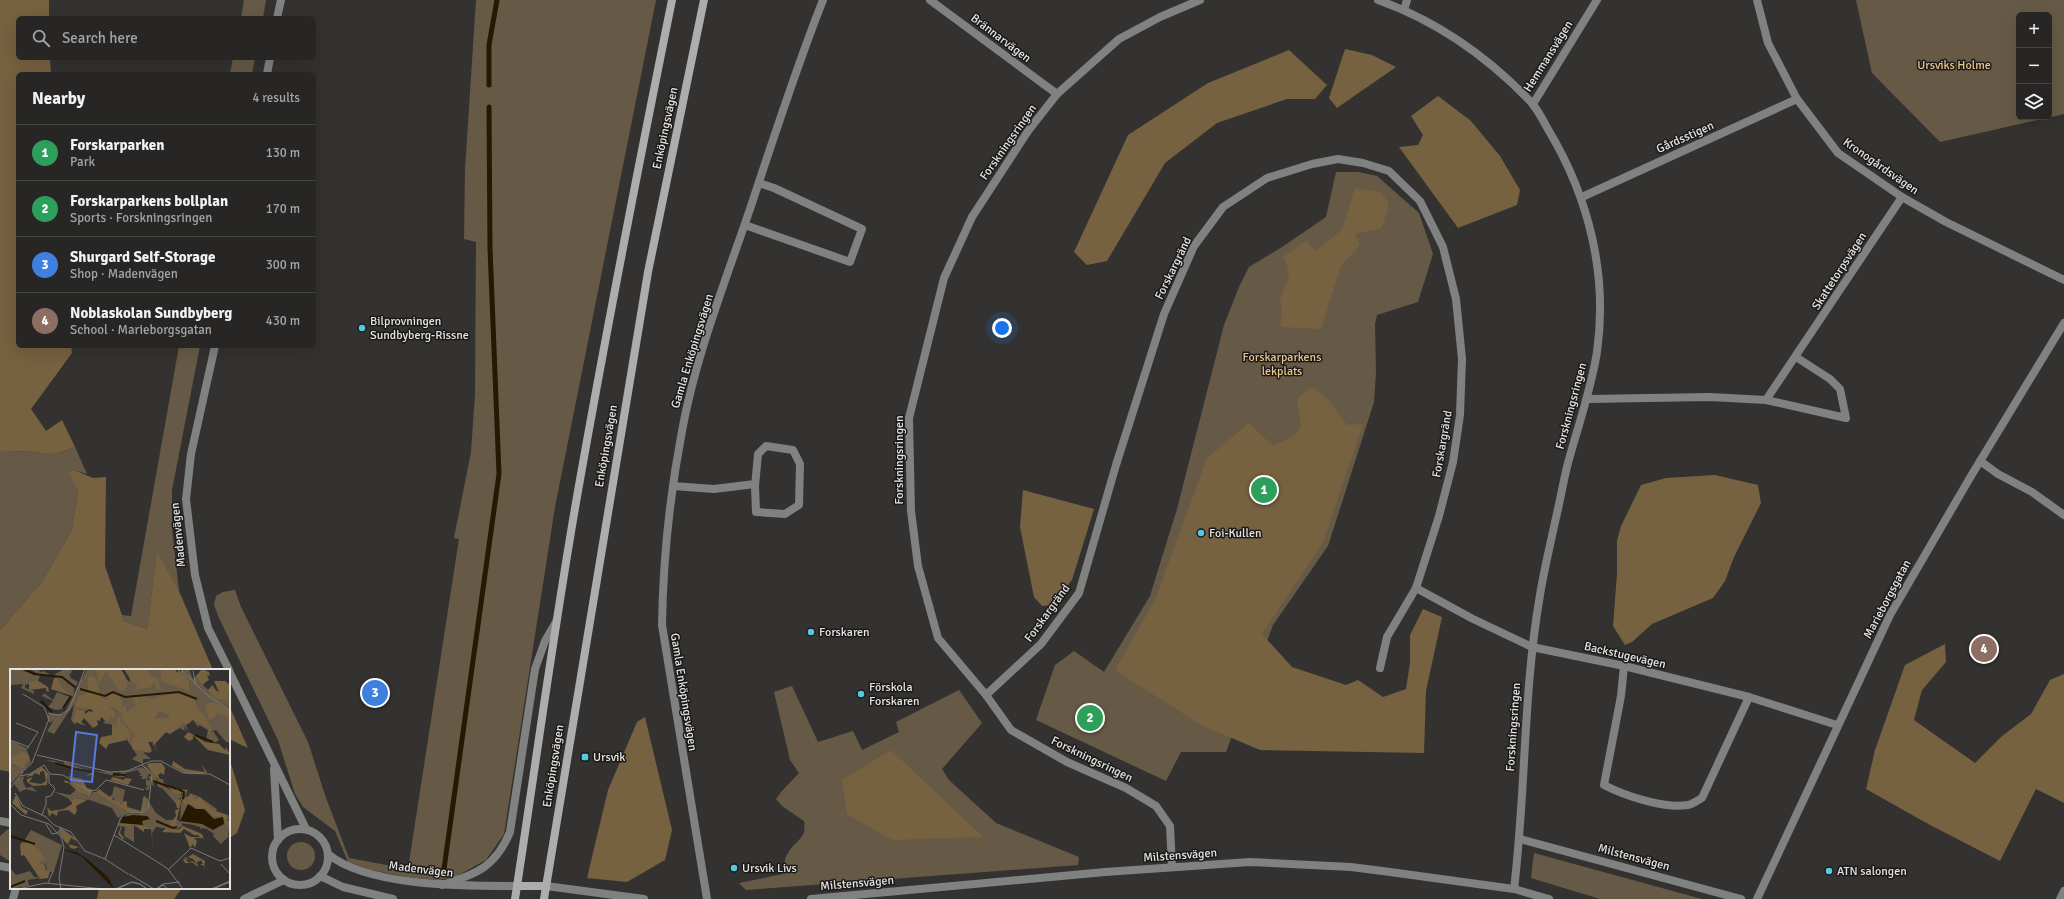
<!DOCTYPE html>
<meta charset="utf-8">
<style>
:root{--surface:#272624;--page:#333231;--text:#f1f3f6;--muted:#a4a5a6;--line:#434341;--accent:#bca0f2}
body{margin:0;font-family:Signika,sans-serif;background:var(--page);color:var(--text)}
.controls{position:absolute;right:12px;top:12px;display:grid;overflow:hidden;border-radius:6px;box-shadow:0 4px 16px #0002}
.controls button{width:36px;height:36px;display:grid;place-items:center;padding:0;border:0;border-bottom:1px solid var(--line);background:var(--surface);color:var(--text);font:20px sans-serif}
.you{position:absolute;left:1002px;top:328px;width:14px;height:14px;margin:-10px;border:3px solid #fff;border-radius:50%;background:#1a73e8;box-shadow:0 0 0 6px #1a73e833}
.badge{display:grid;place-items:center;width:26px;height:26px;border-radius:50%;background:var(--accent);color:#fff;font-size:13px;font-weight:700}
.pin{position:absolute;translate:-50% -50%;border:2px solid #fff;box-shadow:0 1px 4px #0006}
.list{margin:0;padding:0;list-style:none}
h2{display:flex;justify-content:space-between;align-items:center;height:52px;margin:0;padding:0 16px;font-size:17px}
h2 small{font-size:13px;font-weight:400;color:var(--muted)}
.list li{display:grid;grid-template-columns:26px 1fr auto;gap:12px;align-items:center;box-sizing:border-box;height:56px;padding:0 16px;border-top:1px solid var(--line)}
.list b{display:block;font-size:15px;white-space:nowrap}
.list p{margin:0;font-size:13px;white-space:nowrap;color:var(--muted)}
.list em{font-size:13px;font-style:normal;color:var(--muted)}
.icon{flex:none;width:22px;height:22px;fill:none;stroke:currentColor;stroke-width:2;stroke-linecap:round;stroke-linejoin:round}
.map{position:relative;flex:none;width:2064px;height:899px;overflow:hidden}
.search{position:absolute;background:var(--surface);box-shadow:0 4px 16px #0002;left:16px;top:16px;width:300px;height:44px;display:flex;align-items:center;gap:10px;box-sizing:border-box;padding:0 14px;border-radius:6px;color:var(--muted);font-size:15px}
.panel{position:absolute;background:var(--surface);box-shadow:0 4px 16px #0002;left:16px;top:72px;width:300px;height:276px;border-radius:6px}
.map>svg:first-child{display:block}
.green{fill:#665a47;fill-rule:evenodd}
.forest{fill:#766140}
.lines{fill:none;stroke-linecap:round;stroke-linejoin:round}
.stream{stroke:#261801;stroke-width:5}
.minor{stroke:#808181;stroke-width:8}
.secondary{stroke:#abadae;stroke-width:8}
.poi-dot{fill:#55cadf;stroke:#1b1a19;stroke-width:1.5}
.labels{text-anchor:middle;stroke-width:3;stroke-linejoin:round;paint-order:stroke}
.street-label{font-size:12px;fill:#e5e4e3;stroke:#1b1a19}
.park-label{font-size:12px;fill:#ecc78d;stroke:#1b1a19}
.poi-label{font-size:12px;fill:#e5e4e3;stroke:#1b1a19;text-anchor:start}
.inset-river{fill:none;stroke:#261801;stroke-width:2}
.inset-road{fill:none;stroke:#7b7978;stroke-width:1}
.view{fill:#597bdb;fill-opacity:0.15;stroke:#597bdb;stroke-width:2}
.inset-edge{fill:none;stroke:#e5e4e3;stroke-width:2}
</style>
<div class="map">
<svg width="2064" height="899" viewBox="0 0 2064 899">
<rect width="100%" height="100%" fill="#343230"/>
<g class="green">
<polygon points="244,0 266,0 263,18 241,18"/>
<polygon points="476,0 656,0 555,507 504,834 486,860 455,877 438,880 407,877 371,870 348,862 335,831 303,807 295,794 278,740 219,618 214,605 216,596 223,592 235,590 241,607 308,742 326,798 349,858 408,869 459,539 454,538 471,452 475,394 476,242 464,239 465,169"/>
<path d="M1856,0h208v114l-124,28 -68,-69zM2019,15h30v102h-30z"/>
<polygon points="233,58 255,58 252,74 230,74"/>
<polygon points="1336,172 1359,172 1377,176 1419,213 1433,254 1418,302 1377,315 1375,324 1376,373 1374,402 1328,546 1273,625 1226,752 1181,752 1166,781 1036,720 1055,665 1074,651 1104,672 1150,596 1177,509 1224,325 1239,287 1249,267 1282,247 1326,217"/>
<polygon points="179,346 200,346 172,490 172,529 179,591 157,553 147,629 124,621 122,615 131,616"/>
<polygon points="75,447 87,474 74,470 78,491 72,530 41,583 0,630 0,452 30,451 51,455"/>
<path d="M792,686l26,56 35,-11 9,19 37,-18 -3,-10 63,-32 23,33 -40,46 7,11 47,43 83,34 -1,8 -332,25 -7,-7 44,-9c1,-7 1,-15 5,-21 8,-14 19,-13 16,-32l-22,-15 -6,-7 5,-7 18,-19 -9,-13 -16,-68z"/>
<polygon points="11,829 11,862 0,855 0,836 7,830"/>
<circle cx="301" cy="856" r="14"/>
<polygon points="1534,853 1702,899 1600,899 1531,878"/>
</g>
<g class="forest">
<polygon points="0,0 49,0 49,18 18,18 18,58 50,58 51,74 18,74 18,346 71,346 72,353 31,409 46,431 62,420 75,447 51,455 30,451 0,452"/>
<polygon points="1345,49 1372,55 1396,67 1337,108 1329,98"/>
<polygon points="1289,50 1327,85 1315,99 1287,99 1217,123 1165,163 1107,261 1087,265 1074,252 1128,135 1208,83"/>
<polygon points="1438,96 1471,121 1500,156 1520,190 1517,205 1458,228 1399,147 1418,145 1423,135 1411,116"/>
<polygon points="1355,188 1381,192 1389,204 1382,228 1355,234 1360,245 1341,266 1321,329 1280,327 1282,310 1280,299 1289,276 1287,265 1283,257 1306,241 1316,251 1342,230"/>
<polygon points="1312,387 1327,398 1347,425 1363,424 1323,543 1262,634 1292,667 1346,685 1358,680 1383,697 1406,689 1410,663 1410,635 1423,609 1442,617 1426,691 1424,753 1260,750 1201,725 1115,670 1155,600 1207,458 1249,423 1273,446 1293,436 1301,427 1297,399"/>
<polygon points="74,470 93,478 106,477 105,566 124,621 147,629 157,552 179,591 213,670 11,670 11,772 0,770 0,630 41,583 72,530 78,491 69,473"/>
<polygon points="1715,475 1758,485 1761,503 1734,557 1725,581 1713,598 1652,624 1632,642 1625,645 1613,626 1617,574 1617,541 1621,526 1641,485 1666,478"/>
<polygon points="1023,490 1094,509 1072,580 1052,605 1042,606 1034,597 1020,527"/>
<polygon points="1945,644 1946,662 1922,690 1914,720 1975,763 2002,736 2031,714 2050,680 2064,674 2064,803 2036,789 2000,861 1930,825 1866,789 1875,750 1905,665"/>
<polygon points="229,705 248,748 229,739"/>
<polygon points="645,717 672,830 665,860 627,882 587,878 608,790 637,722"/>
<polygon points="891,750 983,837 892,840 847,814 842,780"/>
<polygon points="229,757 245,810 237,833 229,838"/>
<polygon points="99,888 182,888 174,899 97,899"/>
</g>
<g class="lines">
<g class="stream">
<polyline points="489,85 489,45 497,0"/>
<polyline points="444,869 499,474 490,248 489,107"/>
</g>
<g class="minor">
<polyline points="930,0 1057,94"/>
<path d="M1378,0c59,21 110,57 153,102 7,8 13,20 18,29 40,67 59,144 48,221 -6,38 -19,74 -29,111 -5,19 -8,39 -13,59 -5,24 -11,48 -15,73 -17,97 -14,196 -26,294"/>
<polyline points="1757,0 1768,43 1797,99 1838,153 1902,197 1946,222 2064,280"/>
<polyline points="1404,10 1407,0"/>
<polyline points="277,18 281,0"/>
<polyline points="267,74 270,58"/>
<polyline points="1533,104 1597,0"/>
<polyline points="1582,197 1797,99"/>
<polyline points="745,225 850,262 862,229 774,188 759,183"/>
<polyline points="215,346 191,454 186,499 195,575 208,628 229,670"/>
<polyline points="1588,399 1710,397 1766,400 1846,418 1840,389 1830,379 1796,357"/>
<polyline points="1766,400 1902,197"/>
<polygon points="766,446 793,450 800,464 799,505 785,514 756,512 755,486 758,454"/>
<polyline points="1980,461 1998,474 2032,492 2064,515"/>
<polyline points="673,486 714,489 755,484"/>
<polyline points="1416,588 1473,619 1532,647 1624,666 1749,697 1837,725"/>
<path d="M1624,666l-3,30 -17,89c21,11 61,24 84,20 5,-1 10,-5 14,-7l47,-101"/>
<polyline points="229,671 306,829"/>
<polyline points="986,695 1041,644 1079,593 1116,465 1164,314 1194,246 1223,207 1267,178 1312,164 1338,159 1363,163 1389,171 1420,201 1443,247 1456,299 1462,359 1460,415 1453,462 1439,516 1416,588 1387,637 1380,668"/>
<polyline points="274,769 278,840"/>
<polyline points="0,821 11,823"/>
<circle cx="300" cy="857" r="28"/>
<polyline points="1520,839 1741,899"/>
<path d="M328,854c40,33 138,32 189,32"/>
<polyline points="0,866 11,868"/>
<polyline points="1172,867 1170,826 1156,806 1126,788 1067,762 1011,730 986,695 938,638 918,566 911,511 909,418 944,278 972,217 1028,131 1057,94 1119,39 1160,17 1200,0"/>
<polyline points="320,876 343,887 393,899"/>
<path d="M442,885c35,-12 53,-17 68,-53l25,-163 10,-28 11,-19"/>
<polyline points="546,886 644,899"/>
<polyline points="13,899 16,888"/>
<polyline points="244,899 284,880"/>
<path d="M707,899l-45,-274c1,-64 8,-131 20,-194 14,-77 44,-151 69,-225 23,-69 45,-138 72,-206"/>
<polyline points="811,899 1105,872 1250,862 1351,867 1390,872 1514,889 1549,899"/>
<polyline points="1757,899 1890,615 1971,476 2064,323"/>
<polyline points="2060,899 2064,891"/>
</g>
<g class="secondary">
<polyline points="517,886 546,886"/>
<path d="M515,899c21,-136 39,-272 63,-408 29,-164 61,-328 94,-491"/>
<polyline points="544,899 648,272 704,0"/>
</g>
</g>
<g class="poi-dot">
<circle cx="362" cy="328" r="4"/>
<circle cx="1201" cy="533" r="4"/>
<circle cx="811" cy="632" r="4"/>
<circle cx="861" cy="694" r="4"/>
<rect x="581" y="753" width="8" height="8" rx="2"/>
<circle cx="734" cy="868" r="4"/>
<circle cx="1829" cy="871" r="4"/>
</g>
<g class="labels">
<g class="street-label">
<text transform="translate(1001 38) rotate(37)" y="4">Brännarvägen</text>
<text transform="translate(1548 56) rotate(-58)" y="4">Hemmansvägen</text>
<text transform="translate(665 128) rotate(-78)" y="4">Enköpingsvägen</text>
<text transform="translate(1685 137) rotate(-24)" y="4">Gårdsstigen</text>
<text transform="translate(1008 142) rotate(-55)" y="4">Forskningsringen</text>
<text transform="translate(1881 166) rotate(35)" y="4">Kronogårdsvägen</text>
<text transform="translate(1173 268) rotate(-64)" y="4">Forskargränd</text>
<text transform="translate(1839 271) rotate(-57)" y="4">Skattetorpsvägen</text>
<text transform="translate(692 351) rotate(-73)" y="4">Gamla Enköpingsvägen</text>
<text transform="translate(1571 406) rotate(-75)" y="4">Forskningsringen</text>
<text transform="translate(1442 444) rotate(-80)" y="4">Forskargränd</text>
<text transform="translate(606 446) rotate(-80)" y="4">Enköpingsvägen</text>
<text transform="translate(899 460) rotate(-90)" y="4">Forskningsringen</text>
<text transform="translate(178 535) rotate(-96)" y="4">Madenvägen</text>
<text transform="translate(1887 599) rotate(-62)" y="4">Marieborgsgatan</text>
<text transform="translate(1047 613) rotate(-54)" y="4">Forskargränd</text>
<text transform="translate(1625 655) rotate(13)" y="4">Backstugevägen</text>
<text transform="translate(684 692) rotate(81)" y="4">Gamla Enköpingsvägen</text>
<text transform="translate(1513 727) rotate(-86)" y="4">Forskningsringen</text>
<text transform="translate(1092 759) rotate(26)" y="4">Forskningsringen</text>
<text transform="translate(553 766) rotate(-81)" y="4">Enköpingsvägen</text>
<text transform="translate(1180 855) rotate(-4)" y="4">Milstensvägen</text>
<text transform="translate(1634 857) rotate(15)" y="4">Milstensvägen</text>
<text transform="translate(421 869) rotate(7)" y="4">Madenvägen</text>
<text transform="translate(857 883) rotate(-5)" y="4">Milstensvägen</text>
</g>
<g class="park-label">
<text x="1954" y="69">Ursviks Holme</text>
<text x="1282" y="361">Forskarparkens<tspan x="1282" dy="14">lekplats</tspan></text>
</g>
<g class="poi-label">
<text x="370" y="325">Bilprovningen<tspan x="370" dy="14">Sundbyberg-Rissne</tspan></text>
<text x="1209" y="537">Foi-Kullen</text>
<text x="819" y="636">Forskaren</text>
<text x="869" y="691">Förskola<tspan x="869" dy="14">Forskaren</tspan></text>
<text x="593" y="761">Ursvik</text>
<text x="742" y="872">Ursvik Livs</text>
<text x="1837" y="875">ATN salongen</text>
</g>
</g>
<g transform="translate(10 669)">
<rect width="220" height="220" fill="#343230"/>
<path d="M0,0h12l18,7 -2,5 -13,4v3l9,3v3l-13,-6 2,-4 -13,1zM20,0h8l2,3 4,-1 8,5 12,-7h8l-1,5 -2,-1 2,5 7,4 -2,4 -8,-4 -1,3 2,-2 5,5 -3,8 -9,-9 -5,-10 -17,-2zM77,0h18l25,13 -1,-13h43l7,7 3,-7h7l4,10 10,-9 5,10 -5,5 5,5 4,-4 7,7 11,-5 -2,8 2,1v45h-4l-10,-12 -4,1 -2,2 3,-2 6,9 -3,2 -10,-1 2,-11 -9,-5 -1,2 -5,-7 -7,5 2,6 -4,-5 1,5 -5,-3 -10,6 -4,-2 -14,14 1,-4h-9v11l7,6h-8v5l-11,-5 5,-4 -10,-15 -14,3v-18l-10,-2 6,-8 -14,-8 -10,4 -6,-2 -6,12 3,1 -1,3 -4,-5 3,-16 -20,30 -7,-3 7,-11 -4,3 -3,-5 2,-4h15zM47,23l13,5 -8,12 -6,1 -8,-3 5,-6 -11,-5 2,-3 9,7zM0,71l16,8 5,14 -21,23zM12,83l8,5 -10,11 -8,-4zM35,91l10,1 8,3 2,-2 27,10v2l-1,1 -5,1 6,-4zM135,96l12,14h6l1,5 -7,-4 -4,4 2,2 -3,-1v-9l-3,13 -1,1 -3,-1 3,-3 -2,-1v-6h-5l2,-3h-5l3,-1 -3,-5 -13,3 -1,4h-12l9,-1 -3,-2 -7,1 -17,-4 25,2 23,-6 8,6 -4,5 3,3 1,-3h-4l6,-3 -8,-8zM14,107l-1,6 3,6 6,-1 5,5 -11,-3 -6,3 -6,-8 4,-6zM148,114l16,9h7v5l-5,4 1,4 -14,-16 -6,-3zM41,115l3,1 1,2 -1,5 16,3 7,-6 2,4 8,2 2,5 4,-8h5l29,20 -9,6 -6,-10 -22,-8h-3l-12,-2 -3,5 -4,-5 -14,-6 1,-5zM104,117l11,4 -3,15 -12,-9h2zM178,123l-2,5 4,-1 -1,-3 9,3 19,13 -1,2 6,4h6l2,5 -3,-2 3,5 -2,12h2l-9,9 -8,-8 1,-2 -7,-5 -6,-1 -1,2v-3l-6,-2 -14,-2 1,-20zM133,128l5,3 8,13 10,7h12l5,6 -5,2v2l-22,-3 -4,6 1,18 -2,-23 -17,-2v16l-10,-6 1,-9 -7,-2 10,-12 12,1 7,-4v-6l-3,4 1,-9 -1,8 -3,4zM21,161l31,15 -7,23 -3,4 -5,-1 -1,-6 -7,-3 5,-4 -3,-7 -17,-10zM0,199l6,7 14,-4 4,6h4l3,5 -3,-4 -10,2 1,6 -19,3z" fill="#665a47" fill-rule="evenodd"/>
<path d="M86,0h25l9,16 -4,-1 1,3 -5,4 -4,-2 -12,-18 -7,12zM114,0h23l3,6 7,3 4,10 -4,2 -3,-7 -3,4 -10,2 -2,-2 -1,6 -3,-7 4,-1 -7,-3zM152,0h12l4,4v-4l11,11v11l-29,-10zM192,0l7,3 1,4 -3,-1 2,5 -8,4 -5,-8zM81,6l5,4 5,18 7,4 -1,-5 4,-3 7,2 4,7v5l3,-2 2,7 7,-5 2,1 -3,-10 5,-3 3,9 -1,-8 12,3 24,-7 19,8 4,12 4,1 9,17 -5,6 2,-7 -18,-11v4l-4,2 -4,-1 -13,11 -4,-2 -2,2 -9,10 2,7 -4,-9 -5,-1 4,10 -3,2 -5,-1v-4l-2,3 -9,-1 -2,-7 4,-8 -14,-17 1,-4 -8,-7h-5l7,6 -5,9 1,-8 -5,8 -6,-5 -1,4 -3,-1 1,5 -5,3 -9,-10 -3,4 5,4 -14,-5 5,-12 8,2v3l4,-3 4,1 -2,-3 -16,-2 4,-11 14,-5 -5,-1v-12zM148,42l9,3 4,4 -17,1zM47,8l5,10 9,8 4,-7 -2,8 -22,-7 3,-11zM27,11l11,7 1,5 -3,-1v-3l-17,2v-7zM204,12h11l5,4 -2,15 -11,-1 -15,-14 6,5 5,-5 2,6 4,1zM204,33l16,10v4l-3,-1 3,3 -13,-5 -3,5 -5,2 -4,-15zM110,47l1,6 5,3 -1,4h3l2,6v8l-5,-8 1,5 -17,4 -3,5 -7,-6 2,-6 11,-2v-12l5,4 -1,-7zM178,63l4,2 13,8 14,2 6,6 1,-3 4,8 -22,-5 -15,-15v4l-4,2 -5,-4zM12,83l5,1 3,5 -6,7 1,3h-5l-9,-5 1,-6zM163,92l12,8 20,3 -4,-8 6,8 -1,1h-21l-13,-7zM141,94h11l3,5 -1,7 -3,-2 -3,2 2,5 -6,-4 -6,-9 -1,-3zM32,98l6,6 -1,12 -14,1 -6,-4v-3l6,-2 -4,5 12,2 5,-3 -2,-10 -4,1v3l-5,-2 -3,3 -6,1zM57,107l15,3 5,9 6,2 -4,10 -2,-5 -8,-2 -10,-10h-4l-1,-3 7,3v-2l11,5zM103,108l11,3 1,-2 7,1 -4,6 -18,-5zM150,112l16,8 12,1 -7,11 -6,27 -4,-1 -2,-7 3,1 4,-5 -1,-5 4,-3h-2l-2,-8 6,-1 1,-6h-8l-7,-7 -12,-4zM89,120l11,8 2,-2v4l8,3v3l4,-4 3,1v5l14,4 3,-15 4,3v3l-3,-2 3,8 -6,5 -15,-1 -31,-20zM181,125l5,6 4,-3 13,13 15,5 -2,5 4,3v6l-8,-12 -9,-1 -7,-7 -6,2 -10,-7 -5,1 -3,-4zM6,126l6,13 6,3 -2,4 -14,-12zM65,129l12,2 -11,6 1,4 -2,5 -7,-5 -10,1 -1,5 -5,-3 -3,4 -2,-10 4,4 13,-2 8,-5v-4zM112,154l22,2h-5l12,3 1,4 -1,-3h-7v3l-10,-7 -12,1 -2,7 4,5 -1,2 -5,-6 3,-8 -3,-1zM173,157l19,8 3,8 -2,-4h-9l3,3 -2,7 -2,-4 -3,4 -6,-15 7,4h9l-2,-2h-4l-10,-6 -4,4 -18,-1 4,-4 12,2zM51,159l14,10 1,3 -5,-3 -3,6 11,3 -5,2 -5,-2 1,-1 -5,-4 -6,-9zM12,173l8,1 11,8 4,8 -6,3 6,3 1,5 4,1 -2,7 -8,1 -16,-24 -3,1 -1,-11zM183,185l12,7 -1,9v-4l-4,-2h3l-2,-4 -4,2 1,5 -5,-4h-8l-2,-3 3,-3 4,3 -5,-2 3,4 4,1 -1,-2h1l5,3 -4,-5 -5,-2z" fill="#766140" fill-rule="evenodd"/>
<path d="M178,135l8,5h8l10,10 9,-2 1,7 -11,6 -11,-6 -22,-3zM123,146l14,1 3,3 -8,2 1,4 -23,-2 3,-6zM51,180l15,3 11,7 21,18 6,12 -33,-33z" fill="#261801"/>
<path class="inset-river" d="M13,0l11,5 28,3 13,10M70,20l25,7 8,-4 12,5 54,-5 18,7M31,32l11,11M53,39l8,-12M185,66l18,7M45,94l20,6M66,100l16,3M103,105l12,1M143,112l24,8M168,120l6,3 -1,7M146,152l17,7 4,-1M0,167l25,8M0,218l15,-6"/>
<path class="inset-road" d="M170,0l26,25 24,17M183,2l3,14M38,44l11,2 10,-5 16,-41M6,54l22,9 -11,17M0,71l19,7M27,86l73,17 17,-1 24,-10h10l22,12 27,1 20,11M34,96l6,9 13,1 26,16 7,-1 10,-10 38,10M132,96l10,10M11,104l11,-10 17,-44 -5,-12 -21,-13M10,107l10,-2 14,-9M0,119l13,-16M5,124l8,13 23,11 8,8M0,135l11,11 28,9 12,13 3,10 -5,30 2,12M32,146l4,-11v-7l5,-1 4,-7 -6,-6v-9M36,155l6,10 6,-1 3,-6M44,156l17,7 14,19 20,8 23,15M104,166l45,28M95,190l16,-42 7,-5 13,1 7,-4 4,-34M149,194l9,6 15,20M211,195l9,10M158,201l23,-22 29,13 10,-3M119,205l25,15M38,214l6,-14M8,220l27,-6 59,6M105,220l17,-7 8,2 7,5M107,220l15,-7 8,2 7,5M146,220l7,-5 17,-2M147,220l6,-4 5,4M201,220l19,-8M203,220l17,-7"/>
<path class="view" d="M66,63l21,3 -5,47 -21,-2z"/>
<rect width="220" height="220" class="inset-edge"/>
</g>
</svg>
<div class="controls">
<button>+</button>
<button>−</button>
<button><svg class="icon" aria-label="layers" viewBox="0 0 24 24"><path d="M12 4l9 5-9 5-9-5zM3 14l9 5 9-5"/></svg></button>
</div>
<div class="you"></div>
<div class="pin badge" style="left:1264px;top:490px;background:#2e9e5b">1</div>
<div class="pin badge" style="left:1090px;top:718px;background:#2e9e5b">2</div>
<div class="pin badge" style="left:375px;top:693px;background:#3f7fe0">3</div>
<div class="pin badge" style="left:1984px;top:649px;background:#8d6e63">4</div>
<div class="search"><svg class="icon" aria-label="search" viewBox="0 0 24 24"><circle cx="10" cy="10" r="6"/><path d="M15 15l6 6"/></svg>Search here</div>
<section class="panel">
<h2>Nearby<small>4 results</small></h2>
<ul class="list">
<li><span class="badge" style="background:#2e9e5b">1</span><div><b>Forskarparken</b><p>Park</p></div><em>130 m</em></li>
<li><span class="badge" style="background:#2e9e5b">2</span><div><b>Forskarparkens bollplan</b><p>Sports · Forskningsringen</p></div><em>170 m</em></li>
<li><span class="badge" style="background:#3f7fe0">3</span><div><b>Shurgard Self-Storage</b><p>Shop · Madenvägen</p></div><em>300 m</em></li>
<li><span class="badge" style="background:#8d6e63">4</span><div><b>Noblaskolan Sundbyberg</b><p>School · Marieborgsgatan</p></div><em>430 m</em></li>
</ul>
</section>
</div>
